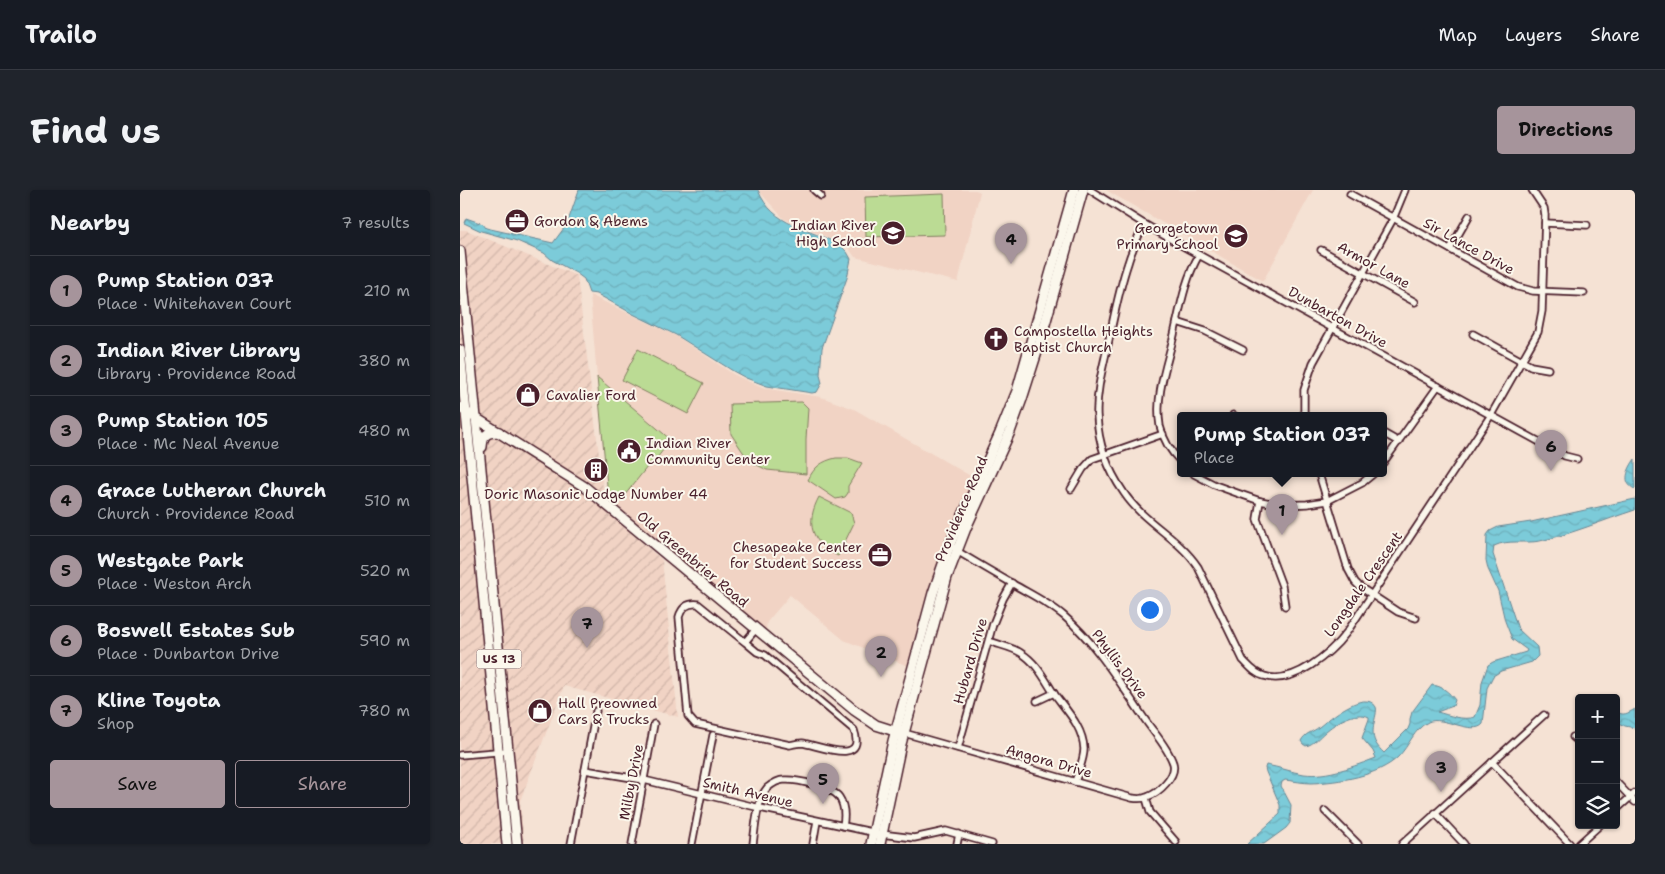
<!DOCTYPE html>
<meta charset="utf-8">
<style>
:root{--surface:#171b24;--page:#20242c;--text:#f1f3f6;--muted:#9ea1a6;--line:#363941;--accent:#a6949b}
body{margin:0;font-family:"Shantell Sans",sans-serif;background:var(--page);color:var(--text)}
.controls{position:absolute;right:15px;bottom:15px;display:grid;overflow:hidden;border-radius:5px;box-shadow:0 1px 4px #0004}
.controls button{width:45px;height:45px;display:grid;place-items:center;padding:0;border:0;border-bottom:1px solid var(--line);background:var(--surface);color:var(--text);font:25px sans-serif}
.you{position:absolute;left:689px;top:419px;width:18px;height:18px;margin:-12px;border:4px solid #fff;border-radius:50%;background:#1a73e8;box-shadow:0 0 0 8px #1a73e833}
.badge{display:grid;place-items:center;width:32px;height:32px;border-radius:50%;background:var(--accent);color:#111;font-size:16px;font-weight:700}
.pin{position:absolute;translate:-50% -41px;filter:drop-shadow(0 1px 2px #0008)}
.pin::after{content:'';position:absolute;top:26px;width:18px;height:15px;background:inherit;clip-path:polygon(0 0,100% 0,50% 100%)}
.popup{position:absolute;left:717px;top:222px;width:210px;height:65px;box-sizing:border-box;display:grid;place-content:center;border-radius:5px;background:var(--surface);filter:drop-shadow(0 1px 4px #0005);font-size:16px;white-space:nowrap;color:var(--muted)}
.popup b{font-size:19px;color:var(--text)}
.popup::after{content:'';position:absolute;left:50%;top:100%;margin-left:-10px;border:10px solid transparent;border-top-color:var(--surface)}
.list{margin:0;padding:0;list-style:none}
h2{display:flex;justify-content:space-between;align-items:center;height:65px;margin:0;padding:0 20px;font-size:21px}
h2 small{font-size:16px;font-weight:400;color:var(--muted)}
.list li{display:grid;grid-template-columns:32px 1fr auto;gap:15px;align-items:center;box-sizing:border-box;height:70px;padding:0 20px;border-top:1px solid var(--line)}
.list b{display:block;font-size:19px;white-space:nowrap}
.list p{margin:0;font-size:16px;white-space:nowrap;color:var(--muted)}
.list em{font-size:16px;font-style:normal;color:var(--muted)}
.actions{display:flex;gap:10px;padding:15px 20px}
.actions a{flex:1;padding:11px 0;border:1px solid var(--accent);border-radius:5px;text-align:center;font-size:18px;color:var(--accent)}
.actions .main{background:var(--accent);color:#111}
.icon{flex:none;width:28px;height:28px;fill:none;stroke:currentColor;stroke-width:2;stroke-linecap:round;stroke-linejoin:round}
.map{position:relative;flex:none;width:1175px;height:654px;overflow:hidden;border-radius:5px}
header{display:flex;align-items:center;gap:30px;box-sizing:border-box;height:70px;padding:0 25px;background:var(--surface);border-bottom:1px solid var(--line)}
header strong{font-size:24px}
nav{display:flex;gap:28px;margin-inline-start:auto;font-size:18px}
.intro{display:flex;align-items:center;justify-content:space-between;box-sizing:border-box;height:120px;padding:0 30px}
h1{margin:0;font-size:35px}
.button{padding:12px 22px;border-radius:5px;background:var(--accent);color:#111;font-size:18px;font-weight:700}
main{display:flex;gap:30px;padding:0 30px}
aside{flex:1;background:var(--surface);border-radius:5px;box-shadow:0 1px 4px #0004}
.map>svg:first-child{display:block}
.built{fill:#f1d3c4}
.industrial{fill:url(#industrial-furrows)}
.park{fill:#bbdb94;stroke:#827d60}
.water{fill:url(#water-waves);stroke:#688693}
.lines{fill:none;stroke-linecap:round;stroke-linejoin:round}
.street-casing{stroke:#4a1f2b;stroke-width:9}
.secondary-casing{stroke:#4a1f2b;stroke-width:12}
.primary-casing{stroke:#4a1f2b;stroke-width:12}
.street{stroke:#fbf7ec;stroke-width:5.5}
.secondary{stroke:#fbf7ec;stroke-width:9}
.primary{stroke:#fbf7ec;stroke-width:9}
.labels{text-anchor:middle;stroke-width:4;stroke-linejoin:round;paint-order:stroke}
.shield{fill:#fbf7ec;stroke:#7f6065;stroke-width:1}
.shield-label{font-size:12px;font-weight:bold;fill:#4a1f2b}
.poi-label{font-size:14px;fill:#4a1f2b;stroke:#fbf7ec;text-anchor:start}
.street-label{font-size:14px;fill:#4a1f2b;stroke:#fbf7ec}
</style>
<header>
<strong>Trailo</strong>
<nav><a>Map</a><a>Layers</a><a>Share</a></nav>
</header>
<div class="intro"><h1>Find us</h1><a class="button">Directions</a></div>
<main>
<aside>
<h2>Nearby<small>7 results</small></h2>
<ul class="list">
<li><span class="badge">1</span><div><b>Pump Station 037</b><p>Place · Whitehaven Court</p></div><em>210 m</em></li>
<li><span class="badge">2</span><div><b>Indian River Library</b><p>Library · Providence Road</p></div><em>380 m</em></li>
<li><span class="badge">3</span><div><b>Pump Station 105</b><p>Place · Mc Neal Avenue</p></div><em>480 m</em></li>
<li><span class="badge">4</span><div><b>Grace Lutheran Church</b><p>Church · Providence Road</p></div><em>510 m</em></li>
<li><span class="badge">5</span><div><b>Westgate Park</b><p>Place · Weston Arch</p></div><em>520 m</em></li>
<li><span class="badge">6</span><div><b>Boswell Estates Sub</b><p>Place · Dunbarton Drive</p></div><em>590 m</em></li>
<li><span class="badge">7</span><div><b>Kline Toyota</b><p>Shop</p></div><em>780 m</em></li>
</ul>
<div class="actions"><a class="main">Save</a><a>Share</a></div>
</aside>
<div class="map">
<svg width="1175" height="654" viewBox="0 0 1175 654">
<defs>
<pattern id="industrial-furrows" width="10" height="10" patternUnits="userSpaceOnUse" patternTransform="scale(1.25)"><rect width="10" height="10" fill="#f1d3c4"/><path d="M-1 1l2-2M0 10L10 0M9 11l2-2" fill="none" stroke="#d0b5a9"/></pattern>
<pattern id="water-waves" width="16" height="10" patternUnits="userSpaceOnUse" patternTransform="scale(1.25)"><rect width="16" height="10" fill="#7ccbd9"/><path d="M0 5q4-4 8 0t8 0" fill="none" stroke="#6daeba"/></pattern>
</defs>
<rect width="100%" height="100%" fill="#f5e2d4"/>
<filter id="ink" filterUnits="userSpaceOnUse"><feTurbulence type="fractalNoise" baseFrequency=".02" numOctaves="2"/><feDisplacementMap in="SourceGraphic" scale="10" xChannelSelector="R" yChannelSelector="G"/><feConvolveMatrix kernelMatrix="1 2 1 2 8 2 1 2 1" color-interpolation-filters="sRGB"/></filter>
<g filter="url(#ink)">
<g class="built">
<polygon points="298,0 516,0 520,2 498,92 395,67 387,56 324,29"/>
<polygon points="646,0 853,0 803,91"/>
<polygon points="130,105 216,146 273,184 302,198 361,207 394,219 514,288 482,362 448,476 384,450 330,405 307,432 306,440 157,319 157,314 192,272 194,273 211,250 137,187"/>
</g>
<polygon class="industrial" points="0,40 6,40 117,86 146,322 202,370 218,527 104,496 60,611 64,654 0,654"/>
<g class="park">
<polygon points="484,4 485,45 406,47 405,7"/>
<polygon points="178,159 244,193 228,224 162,190"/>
<polygon points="137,187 211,250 193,273 191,272 157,315 148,306"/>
<polygon points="342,212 348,218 346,249 346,284 307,280 289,271 271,244 270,214"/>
<path d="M376,268h12l14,5 -14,23v7l-3,4 -9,2 -28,-19c6,-13 14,-19 28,-22z"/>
<path d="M359,307l32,16 3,10 -16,33c-27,-13 -33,-33 -19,-59z"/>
</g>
<g class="water">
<path d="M119,0h179c15,37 51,38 82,55l7,7 4,7 -4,19 -25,70 -2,27 2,8 -5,9 -5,1 -45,-7 -21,-8 -13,-7 -57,-36 -43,-21 -36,-20 -8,-1 -5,-14 -8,-6 -24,-13 -8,-7 -27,-12 -36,-10 -17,-8 2,-5 17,6 3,4 67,15 14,-19z"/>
<path d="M1175,269v30c-14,-6 -7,-20 0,-30z"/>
<path d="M1175,309v11c-31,10 -63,24 -95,31 -16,3 -31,-2 -46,5l-1,8 25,75 19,18 1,9 -6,6 -31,9 -8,5 -6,12 -4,36c-10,12 -41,-9 -55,-2 -15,8 -18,23 -30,35 -19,19 -60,25 -86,26 -9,0 -18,-2 -27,-3l-3,2 -1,4 10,19 -1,18 -4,5 -22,16h-17l33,-30v-9l-14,-33 -1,-4 1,-3c13,2 25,7 38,9 23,3 51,-8 72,-16l-3,-7 -11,-13 7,-19v-2c-14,-7 -34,6 -44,15 -6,5 -11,12 -19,14l-3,-2 -2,-3c4,-8 12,-9 18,-14 10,-8 46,-39 57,-20 1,3 0,5 0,7 -4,18 -6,26 8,39l24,-24 2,-5v-5l2,-7 20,-27c10,1 17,7 23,15l-2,6 -16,6c12,3 26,9 38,5l5,-12 2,-23 6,-17 5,-3 33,-10 1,-2 -15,-11 -7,-18 -7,-30 -10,-22 -2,-9 1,-25 3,-4 8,-4 33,-5z"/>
<path d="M1175,519v19l-10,-2 -9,-4v-11c7,6 12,2 19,-2z"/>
</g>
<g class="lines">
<defs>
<g id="street">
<polyline points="354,0 361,6"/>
<polyline points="630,0 684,34 739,65 1105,266 1117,269"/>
<polyline points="890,4 1058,97 1073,101 1124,103"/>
<polyline points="1085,33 1127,35"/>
<path d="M684,34c-6,13 -12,25 -16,39 -9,26 -14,54 -20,81 -5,23 -12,47 -11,71 1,27 11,55 27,78 20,30 54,44 74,74l45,93c6,6 12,14 21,16 29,10 67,-23 83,-44l144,-217 47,-83 4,-21 3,-96 -1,-7 -12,-18"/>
<polyline points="990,59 1009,26"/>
<polyline points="861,60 955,112"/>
<polyline points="717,132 745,141 783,160"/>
<polyline points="1013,144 1071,176 1088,179"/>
<polyline points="773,225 775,226"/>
<polyline points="844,226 844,200 853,173 933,29 945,0"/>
<polyline points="923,243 939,252"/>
<path d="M721,272c-10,-10 -18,-23 -21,-36 -5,-29 6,-59 13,-87 7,-29 11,-58 26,-84"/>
<polyline points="923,273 978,196"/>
<polyline points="734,284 755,295 777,303 800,311 822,315 847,314 867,311 902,293 913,284"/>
<polyline points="859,284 888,379 895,392 900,397 938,422 956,428"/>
<polyline points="611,299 623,279 632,269 703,244"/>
<polyline points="800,311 797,329 822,396 825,416"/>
<path d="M529,451c10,4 23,6 32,12 15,9 23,25 32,39 12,17 30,34 31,57 0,11 -6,23 -9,33"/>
<path d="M285,452l-47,-38c-10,-1 -16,3 -19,13l9,99 7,8 95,21c4,-1 8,-2 12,-2 16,2 65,24 52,-13l-89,-75 -8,-3 -12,-10 11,-13"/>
<polyline points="577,511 594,503"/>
<path d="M444,543l228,65c6,1 11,1 15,-1 12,-4 30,-21 26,-34 -5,-15 -18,-29 -27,-42 -25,-36 -48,-76 -82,-105 -15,-13 -34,-22 -51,-32 -19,-11 -38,-22 -56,-33l-7,-7"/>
<polyline points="1113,547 1119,552"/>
<polyline points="498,558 533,434 543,409 552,393"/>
<polyline points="0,565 48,561"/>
<polyline points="1032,572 1110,654"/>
<polyline points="125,580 184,590 300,618 421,644 454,648 486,641 532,654"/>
<polyline points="1156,592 1175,612"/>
<polyline points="686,608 690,622 716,652"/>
<polyline points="1156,620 1175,603"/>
<polyline points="865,621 898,654"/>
<polyline points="975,623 1004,654"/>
<polyline points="111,654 136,521"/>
<polyline points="172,654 194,534"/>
<polyline points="232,654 253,545"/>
<path d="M293,654c2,-15 4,-45 14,-56 5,-4 11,-8 17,-8 12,-1 48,7 55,17 6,9 6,19 4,29"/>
<polyline points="353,654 357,631"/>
<polyline points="497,654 499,644"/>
<polyline points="942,654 1084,525"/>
<polyline points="1119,654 1140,635"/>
</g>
<g id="secondary">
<polyline points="0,218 125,297 394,520 416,535 441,543"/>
<polyline points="411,654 433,551 473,403 490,354 540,243 557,201 614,0"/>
<polyline points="420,654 441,554 487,387 506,338 550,242 562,209 578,159 623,0"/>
</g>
<g id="primary">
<polyline points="0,61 57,654"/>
<polyline points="0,160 47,654"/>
<path d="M22,257c1,-12 4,-15 17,-15"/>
</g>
</defs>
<use href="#street" class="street-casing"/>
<use href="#secondary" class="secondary-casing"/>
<use href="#primary" class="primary-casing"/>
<use href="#street" class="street"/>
<use href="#secondary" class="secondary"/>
<use href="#primary" class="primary"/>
</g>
</g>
<defs>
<symbol id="office-disc" viewBox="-11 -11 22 22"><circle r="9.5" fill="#4a1f2b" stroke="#fbf7ec"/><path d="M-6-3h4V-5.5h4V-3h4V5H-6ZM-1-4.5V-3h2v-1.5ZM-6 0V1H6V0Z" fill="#fff"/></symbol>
<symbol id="school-disc" viewBox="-11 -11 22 22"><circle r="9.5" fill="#4a1f2b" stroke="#fbf7ec"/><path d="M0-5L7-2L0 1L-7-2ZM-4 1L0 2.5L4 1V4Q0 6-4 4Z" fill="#fff"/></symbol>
<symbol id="church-disc" viewBox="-11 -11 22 22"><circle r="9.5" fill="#4a1f2b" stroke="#fbf7ec"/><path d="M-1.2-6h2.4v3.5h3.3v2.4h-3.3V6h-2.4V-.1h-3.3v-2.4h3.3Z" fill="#fff"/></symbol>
<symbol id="shop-disc" viewBox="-11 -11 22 22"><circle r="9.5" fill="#4a1f2b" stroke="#fbf7ec"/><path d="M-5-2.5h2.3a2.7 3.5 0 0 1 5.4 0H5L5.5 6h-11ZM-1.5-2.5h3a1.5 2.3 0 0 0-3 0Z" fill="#fff"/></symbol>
<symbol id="civic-disc" viewBox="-11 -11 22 22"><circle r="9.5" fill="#4a1f2b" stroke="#fbf7ec"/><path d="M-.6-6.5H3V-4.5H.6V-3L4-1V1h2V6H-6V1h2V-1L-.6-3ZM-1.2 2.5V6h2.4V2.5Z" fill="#fff"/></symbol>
<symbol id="building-disc" viewBox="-11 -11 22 22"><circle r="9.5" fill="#4a1f2b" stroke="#fbf7ec"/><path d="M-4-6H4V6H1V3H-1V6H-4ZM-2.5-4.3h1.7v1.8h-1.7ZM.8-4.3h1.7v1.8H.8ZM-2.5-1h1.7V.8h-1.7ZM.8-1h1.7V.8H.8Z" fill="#fff"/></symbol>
</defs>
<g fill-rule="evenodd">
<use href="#office-disc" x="43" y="17" width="28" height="28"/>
<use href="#school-disc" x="419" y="29" width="28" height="28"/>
<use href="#school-disc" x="762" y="32" width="28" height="28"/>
<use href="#church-disc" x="522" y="135" width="28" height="28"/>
<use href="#shop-disc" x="54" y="191" width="28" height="28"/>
<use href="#civic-disc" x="155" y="247" width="28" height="28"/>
<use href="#building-disc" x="122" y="266" width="28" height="28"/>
<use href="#office-disc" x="406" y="351" width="28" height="28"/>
<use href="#shop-disc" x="66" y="507" width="28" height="28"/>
</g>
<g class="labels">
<rect class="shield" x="16.5" y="459.5" width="45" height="19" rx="4"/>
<g class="shield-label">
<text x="39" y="473">US 13</text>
</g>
<g class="poi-label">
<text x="74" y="36">Gordon &amp; Abems</text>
<text x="416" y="40" text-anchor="end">Indian River<tspan x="416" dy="16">High School</tspan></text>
<text x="758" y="43" text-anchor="end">Georgetown<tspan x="758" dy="16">Primary School</tspan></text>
<text x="554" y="146">Campostella Heights<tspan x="554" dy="16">Baptist Church</tspan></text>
<text x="86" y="210">Cavalier Ford</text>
<text x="186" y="258">Indian River<tspan x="186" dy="16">Community Center</tspan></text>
<text x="136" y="309" text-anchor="middle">Doric Masonic Lodge Number 44</text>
<text x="402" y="362" text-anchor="end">Chesapeake Center<tspan x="402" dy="16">for Student Success</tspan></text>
<text x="98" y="518">Hall Preowned<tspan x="98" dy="16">Cars &amp; Trucks</tspan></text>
</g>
<g class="street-label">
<text transform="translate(1009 56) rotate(29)" y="5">Sir Lance Drive</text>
<text transform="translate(914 75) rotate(29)" y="5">Armor Lane</text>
<text transform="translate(878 127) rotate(29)" y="5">Dunbarton Drive</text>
<text transform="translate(501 319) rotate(-67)" y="5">Providence Road</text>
<text transform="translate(233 369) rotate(40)" y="5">Old Greenbrier Road</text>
<text transform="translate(903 394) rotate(-55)" y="5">Longdale Crescent</text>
<text transform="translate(510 471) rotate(-74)" y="5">Hubard Drive</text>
<text transform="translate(660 474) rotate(53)" y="5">Phyllis Drive</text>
<text transform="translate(589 571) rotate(16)" y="5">Angora Drive</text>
<text transform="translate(171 592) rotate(-79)" y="5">Milby Drive</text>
<text transform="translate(288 602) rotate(13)" y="5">Smith Avenue</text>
</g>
</g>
</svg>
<div class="controls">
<button>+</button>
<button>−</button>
<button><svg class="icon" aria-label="layers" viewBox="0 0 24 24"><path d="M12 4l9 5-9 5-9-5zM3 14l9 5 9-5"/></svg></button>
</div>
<div class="you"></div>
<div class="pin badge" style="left:822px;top:345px">1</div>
<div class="popup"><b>Pump Station 037</b>Place</div>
<div class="pin badge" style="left:421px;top:487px">2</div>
<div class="pin badge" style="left:981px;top:602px">3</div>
<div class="pin badge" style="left:551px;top:74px">4</div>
<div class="pin badge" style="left:363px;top:614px">5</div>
<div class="pin badge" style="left:1091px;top:281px">6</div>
<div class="pin badge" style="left:127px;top:458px">7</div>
</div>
</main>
